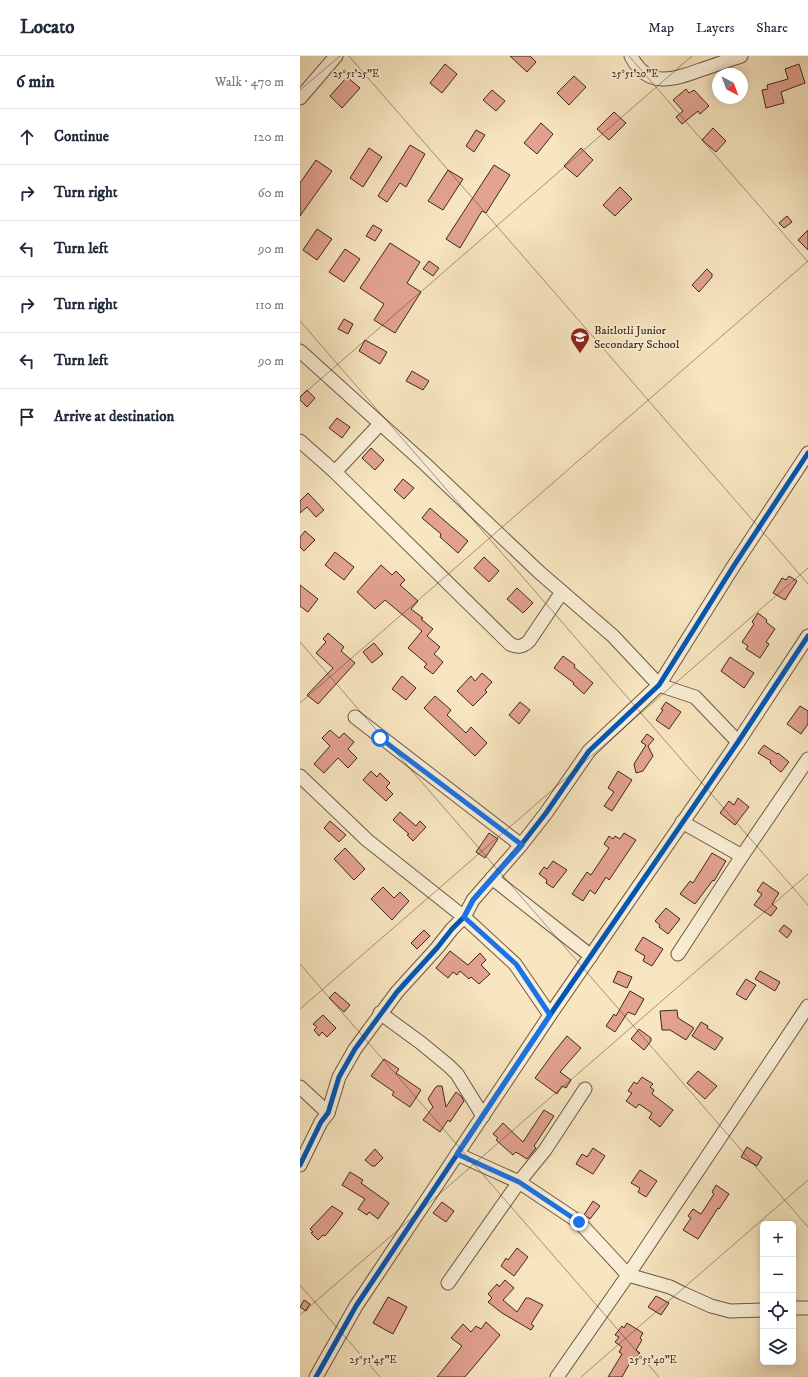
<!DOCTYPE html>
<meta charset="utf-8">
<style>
:root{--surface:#fff;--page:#f2f2f3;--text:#1f2937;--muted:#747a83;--line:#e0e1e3}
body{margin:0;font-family:"IM FELL DW Pica",serif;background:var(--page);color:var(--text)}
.controls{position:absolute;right:12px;bottom:12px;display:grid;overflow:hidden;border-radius:6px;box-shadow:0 2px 10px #0003}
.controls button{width:36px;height:36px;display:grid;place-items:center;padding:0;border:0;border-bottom:1px solid var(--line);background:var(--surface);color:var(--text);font:20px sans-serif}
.compass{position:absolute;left:412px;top:12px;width:36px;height:36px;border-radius:50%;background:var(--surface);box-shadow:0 2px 10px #0003;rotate:139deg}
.stop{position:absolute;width:12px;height:12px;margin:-9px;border:3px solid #1a73e8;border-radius:50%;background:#fff}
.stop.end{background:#1a73e8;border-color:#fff;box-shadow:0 1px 4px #0008}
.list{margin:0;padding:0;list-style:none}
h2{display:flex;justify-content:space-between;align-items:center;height:52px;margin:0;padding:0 16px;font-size:17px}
h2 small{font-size:13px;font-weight:400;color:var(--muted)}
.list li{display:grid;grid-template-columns:26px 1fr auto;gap:12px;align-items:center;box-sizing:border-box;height:56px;padding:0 16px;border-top:1px solid var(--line)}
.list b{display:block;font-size:15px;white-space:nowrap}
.list em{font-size:13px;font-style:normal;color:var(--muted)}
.icon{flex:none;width:22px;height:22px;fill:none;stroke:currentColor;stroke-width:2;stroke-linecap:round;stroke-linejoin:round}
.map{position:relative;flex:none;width:508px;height:1321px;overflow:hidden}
header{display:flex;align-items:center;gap:24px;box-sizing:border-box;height:56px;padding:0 20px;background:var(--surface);border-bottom:1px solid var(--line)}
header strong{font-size:19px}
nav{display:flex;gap:22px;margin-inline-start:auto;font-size:14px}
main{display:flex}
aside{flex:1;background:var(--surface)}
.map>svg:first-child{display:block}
.building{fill:#e3a291;stroke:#3e281b}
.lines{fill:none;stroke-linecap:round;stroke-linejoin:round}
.minor-casing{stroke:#6c5844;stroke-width:15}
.minor{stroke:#faefd6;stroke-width:13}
.cycleway-casing{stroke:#faefd6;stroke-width:8}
.cycleway{stroke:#0057b8;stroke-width:5}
.route{stroke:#1a73e8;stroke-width:5}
.ticks{fill:none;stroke:#3e281b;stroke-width:1;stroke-opacity:0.45}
.labels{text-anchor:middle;stroke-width:3.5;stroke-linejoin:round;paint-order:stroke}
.poi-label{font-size:12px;fill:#3e281b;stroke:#faefd6;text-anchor:start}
.ticks-label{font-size:10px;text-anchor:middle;fill:#3e281b;stroke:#faefd6;stroke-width:3.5;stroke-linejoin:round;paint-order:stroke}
</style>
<header>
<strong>Locato</strong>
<nav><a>Map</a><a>Layers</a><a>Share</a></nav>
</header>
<main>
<aside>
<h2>6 min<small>Walk · 470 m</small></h2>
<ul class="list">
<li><svg class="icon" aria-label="ahead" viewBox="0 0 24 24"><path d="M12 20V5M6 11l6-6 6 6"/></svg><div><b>Continue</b></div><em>120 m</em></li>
<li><svg class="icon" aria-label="right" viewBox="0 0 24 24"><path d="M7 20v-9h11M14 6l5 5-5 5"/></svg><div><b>Turn right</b></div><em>60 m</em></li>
<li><svg class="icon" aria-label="left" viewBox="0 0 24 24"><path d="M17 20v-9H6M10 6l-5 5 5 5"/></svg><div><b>Turn left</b></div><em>90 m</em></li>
<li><svg class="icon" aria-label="right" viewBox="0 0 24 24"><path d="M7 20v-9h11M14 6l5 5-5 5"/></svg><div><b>Turn right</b></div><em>110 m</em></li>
<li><svg class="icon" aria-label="left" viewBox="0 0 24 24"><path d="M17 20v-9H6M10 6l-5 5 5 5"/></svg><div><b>Turn left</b></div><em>90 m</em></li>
<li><svg class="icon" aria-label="arrive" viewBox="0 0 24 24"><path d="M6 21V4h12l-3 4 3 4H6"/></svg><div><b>Arrive at destination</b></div></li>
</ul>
</aside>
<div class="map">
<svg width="508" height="1321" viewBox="0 0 508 1321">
<rect width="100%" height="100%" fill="#f8e6c0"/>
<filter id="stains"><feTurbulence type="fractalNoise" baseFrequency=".005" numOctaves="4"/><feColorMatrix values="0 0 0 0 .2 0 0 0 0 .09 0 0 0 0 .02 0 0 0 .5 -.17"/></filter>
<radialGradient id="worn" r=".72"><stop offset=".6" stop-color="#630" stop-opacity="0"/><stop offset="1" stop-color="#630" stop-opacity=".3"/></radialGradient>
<g class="building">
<polygon points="210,0 230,0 236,6 227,16"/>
<polygon points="145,8 157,18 142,37 130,27"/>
<polygon points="499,8 505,27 481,36 484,47 466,52 462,34 468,33 467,29 488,23 485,13"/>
<polygon points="274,20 286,31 269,49 257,37"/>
<polygon points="47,21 60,32 42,52 30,40"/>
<polygon points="386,33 389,37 394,34 409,50 400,58 398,55 382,68 376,61 383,55 373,44"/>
<polygon points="192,34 205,45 196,55 183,44"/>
<polygon points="314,56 326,67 309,84 297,73"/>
<polygon points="241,67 253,78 237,98 224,87"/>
<polygon points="413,72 426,85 416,96 402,84"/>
<polygon points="176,74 185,79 174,96 166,90"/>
<polygon points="110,89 125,98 106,131 100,127 87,146 78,140"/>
<polygon points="69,92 82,101 63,131 50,122"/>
<polygon points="281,92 293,104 277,121 264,110"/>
<polygon points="16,104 32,115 0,160 0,127"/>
<polygon points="194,109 210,119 186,157 182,155 160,192 146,183"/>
<polygon points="148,114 163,123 143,154 128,145"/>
<polygon points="320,131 332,143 315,160 303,149"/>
<polygon points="487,160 492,166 484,172 479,167"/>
<polygon points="73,169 82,174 75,185 66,180"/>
<polygon points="17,173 32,183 17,204 3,194"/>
<polygon points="508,174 508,194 498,184"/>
<polygon points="90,187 120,206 107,227 121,236 95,277 74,264 84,248 60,232"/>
<polygon points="45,193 60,203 44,226 29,216"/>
<polygon points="129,205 139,212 133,220 123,213"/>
<polygon points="407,213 412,218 412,221 399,236 392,229"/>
<polygon points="44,263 53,268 48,278 38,273"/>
<polygon points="65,284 87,296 80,308 59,295"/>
<polygon points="112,315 129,325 123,334 106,325"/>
<polygon points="7,334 15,342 7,351 0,344 0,341"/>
<polygon points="37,362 50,371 42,382 29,372"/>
<polygon points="71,392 84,404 75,414 62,402"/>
<polygon points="103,423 114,432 104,443 94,434"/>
<polygon points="8,437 24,454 16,461 7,451 0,457 0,445"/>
<polygon points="130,452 168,485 158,497 140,481 141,478 122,462"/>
<polygon points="5,475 15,484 4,495 0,491 0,481"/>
<polygon points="35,496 54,511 44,524 25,509"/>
<polygon points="184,501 199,515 189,526 174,512"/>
<polygon points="81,509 92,519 96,515 105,524 100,529 118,545 111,553 123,562 121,563 133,573 127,580 140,591 134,598 143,606 133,618 124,611 127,608 108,592 122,575 85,544 75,553 57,536"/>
<polygon points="489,520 497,525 485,544 473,537 482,522 486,524"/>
<polygon points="0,529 18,543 8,556 0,550"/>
<polygon points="217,532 233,547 223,557 207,543"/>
<polygon points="458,557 467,564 466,566 475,573 466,586 469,588 460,602 446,593 448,590 442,586 454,568 452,566"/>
<polygon points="28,577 44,591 41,595 55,607 18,648 7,639 33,612 16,597 26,586 23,583"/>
<polygon points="74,587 83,598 72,607 63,596"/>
<polygon points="263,600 275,609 274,611 293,627 284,638 273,628 274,627 254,612"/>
<polygon points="430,601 454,617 444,632 421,615"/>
<polygon points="182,617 192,626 185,634 187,636 173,650 157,635 171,620 175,625"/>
<polygon points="102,620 116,632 106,644 92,633"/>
<polygon points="135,640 151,654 147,659 166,677 171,671 187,687 175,700 124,652"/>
<polygon points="220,646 230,654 219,668 209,659"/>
<polygon points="366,646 381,656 369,673 356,664 363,654 361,653"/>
<polygon points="500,650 508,655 508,668 501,678 487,668"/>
<polygon points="30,674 39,682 44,677 54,686 48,693 57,702 48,712 38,702 24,717 14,708 30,690 22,682"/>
<polygon points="347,678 354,683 348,690 353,700 343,715 336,717 334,708 346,689 341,686"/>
<polygon points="464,689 477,698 478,697 489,706 481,716 470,707 471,705 458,697"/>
<polygon points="71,715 77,721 80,717 90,727 86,731 93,738 86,745 63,724"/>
<polygon points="318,715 332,724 312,755 304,750 314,736 308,732"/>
<polygon points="438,742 449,751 435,769 420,757 429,745 434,749"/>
<polygon points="100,756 116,770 120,765 126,771 113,785 107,779 109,778 93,764"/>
<polygon points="30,765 46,779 39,786 24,772"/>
<polygon points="189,777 198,783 185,802 176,796"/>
<polygon points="324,777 336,784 309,824 306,821 295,838 290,834 283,845 272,838 287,816 291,819 309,792 304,788 309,780 313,783 315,780 320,783"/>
<polygon points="45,792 65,813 54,824 34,803"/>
<polygon points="412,797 426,805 414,825 413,824 395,848 380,838 390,825 393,827"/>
<polygon points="253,805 267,814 253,832 246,827 247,824 239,818 244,811 247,813"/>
<polygon points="463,826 479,837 472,848 477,852 471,860 454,849 462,838 457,835"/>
<polygon points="83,831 94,842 100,836 109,845 92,864 71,843"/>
<polygon points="366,852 380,863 368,878 359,871 360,869 355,865"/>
<polygon points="484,869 492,875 487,882 479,875"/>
<polygon points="124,874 130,880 117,893 111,887"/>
<polygon points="343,881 363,893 352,910 343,905 345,900 335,894"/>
<polygon points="150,895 168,909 180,897 186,904 181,909 190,918 179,928 171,921 169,923 160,915 157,919 153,916 148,922 136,912"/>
<polygon points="318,915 332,921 327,932 313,926"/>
<polygon points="460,915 480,926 475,935 455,923"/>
<polygon points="446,923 456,929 446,944 436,938"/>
<polygon points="330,935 344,943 335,959 328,956 315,976 306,970 314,958 316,960"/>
<polygon points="35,936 50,949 44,956 29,942"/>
<polygon points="377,954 378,962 394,972 386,984 370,974 362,974 360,955"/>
<polygon points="23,959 36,972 27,981 22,976 19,980 14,974 17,971 13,968"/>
<polygon points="401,966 408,970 407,972 423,982 415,994 392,980"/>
<polygon points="339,973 351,982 351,985 344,994 331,983"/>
<polygon points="267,980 281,992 260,1016 271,1024 266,1032 262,1030 257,1038 235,1022 254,996"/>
<polygon points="84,1003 99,1013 96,1017 121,1034 110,1051 92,1039 94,1036 71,1020"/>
<polygon points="398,1015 417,1030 405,1043 387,1027"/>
<polygon points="342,1021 353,1028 350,1031 354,1034 352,1038 373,1054 360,1071 349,1062 352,1057 339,1048 336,1052 326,1045 332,1037 328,1035 334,1026 337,1028"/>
<polygon points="137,1030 142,1030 146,1051 156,1036 161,1040 164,1045 150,1066 148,1064 140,1076 123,1064 133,1051 128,1043 135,1032"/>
<polygon points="244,1054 254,1060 234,1090 236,1092 227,1103 216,1096 213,1099 196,1084 198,1082 193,1078 203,1067 223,1086"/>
<polygon points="447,1091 462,1101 457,1110 441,1101"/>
<polygon points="293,1092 305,1100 293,1118 276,1108 282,1098 287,1101"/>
<polygon points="75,1093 83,1102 75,1110 72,1110 65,1104"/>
<polygon points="340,1114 357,1125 346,1141 338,1136 340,1132 331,1127"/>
<polygon points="50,1116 63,1124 61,1127 89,1147 78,1163 69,1156 67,1159 58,1153 65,1143 42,1129"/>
<polygon points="416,1129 429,1138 419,1153 418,1152 398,1183 383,1174 391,1162 388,1160 393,1153 401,1158 414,1138 412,1136"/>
<polygon points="293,1145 300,1150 290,1163 284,1159"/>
<polygon points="142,1146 154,1155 146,1166 133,1157"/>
<polygon points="32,1150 43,1157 35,1168 25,1180 23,1179 18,1184 11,1177 13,1176 10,1173"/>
<polygon points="217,1192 228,1201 214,1220 201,1210 206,1202 208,1204"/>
<polygon points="205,1224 214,1232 203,1244 217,1256 226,1242 229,1242 243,1249 231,1268 234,1270 231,1274 202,1257 188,1246 192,1242 188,1238 197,1228 199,1231"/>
<polygon points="356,1240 369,1247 361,1259 348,1251"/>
<polygon points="88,1241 107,1251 93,1278 73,1267"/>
<polygon points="4,1244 10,1248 6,1255 0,1251"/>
<polygon points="186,1266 200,1279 165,1321 137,1321 162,1290 151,1282 163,1268 171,1276 176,1270 181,1273"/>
<polygon points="327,1267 343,1277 340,1282 342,1284 336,1294 340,1297 333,1306 331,1305 322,1321 308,1321 322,1298 319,1296 322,1291 315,1286 319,1281 315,1279 322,1270 324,1272"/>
</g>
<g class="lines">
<defs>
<g id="minor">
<path d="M331,0c17,34 44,23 72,13 13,-4 25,-9 38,-13"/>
<polyline points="0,42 36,0"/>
<polyline points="0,295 124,407 239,516 313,580 359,629 395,641 438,686"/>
<path d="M80,368l-45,48 175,172c8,4 13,3 19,-3l33,-49"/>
<polyline points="0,385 35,416"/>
<polyline points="55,661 221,789"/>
<polyline points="0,720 67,784 164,861 215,908 250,959"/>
<polyline points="382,766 442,800"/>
<polyline points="192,822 291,900"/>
<polyline points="378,898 442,800 508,703"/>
<polyline points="80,957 121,987 149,1010 157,1018 183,1060"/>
<polyline points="0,1031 28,1057"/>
<polyline points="157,1098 219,1126 279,1166 328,1219 370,1231 382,1237 411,1250 430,1255 463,1254"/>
<polyline points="0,1109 21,1066 28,1057 39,1021 55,993 97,936 137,892 152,873 164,861 173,844 221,789 246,757 289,695 359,629 433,511 508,397"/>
<polyline points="148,1227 219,1126 245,1094 285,1033"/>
<polyline points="493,1252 508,1252"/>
<polyline points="16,1321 56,1250 250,959 438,686 508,580"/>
<polyline points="257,1321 328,1219 508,950"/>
</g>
</defs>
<use href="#minor" class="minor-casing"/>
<use href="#minor" class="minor"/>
<defs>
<g id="cycleway">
<polyline points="0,1109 21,1066 28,1057 39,1021 55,993 97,936 137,892 152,873 164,861 173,844 221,789 246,757 289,695 359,629 433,511 508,397"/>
<polyline points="16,1321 56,1250 250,959 438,686 508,580"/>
</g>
</defs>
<use href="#cycleway" class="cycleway-casing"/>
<use href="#cycleway" class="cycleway"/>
</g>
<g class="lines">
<polyline class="route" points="80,682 222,789 173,844 164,861 216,908 250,959 157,1098 219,1126 279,1166"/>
</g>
<path class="ticks" d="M49,0l459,528M329,0l179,206M0,34l40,-34M0,265l508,584M0,341l392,-341M0,586l508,585M0,647l508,-442M0,908l359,413M0,953l508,-441M0,1229l80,92M0,1259l508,-441M281,1321l227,-197"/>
<defs>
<symbol id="school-pin" viewBox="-11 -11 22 30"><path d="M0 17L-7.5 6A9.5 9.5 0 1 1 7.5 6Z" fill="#8f2418" stroke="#faefd6"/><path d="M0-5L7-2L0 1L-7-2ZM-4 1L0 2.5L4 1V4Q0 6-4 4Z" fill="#fff"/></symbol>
</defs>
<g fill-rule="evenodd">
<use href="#school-pin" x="269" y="270" width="22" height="30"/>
</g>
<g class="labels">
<g class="poi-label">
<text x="294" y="278">Baitlotli Junior<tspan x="294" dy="14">Secondary School</tspan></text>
</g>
</g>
<g class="ticks-label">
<text x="56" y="21">25°51'25"E</text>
<text x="335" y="21">25°51'20"E</text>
<text x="73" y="1307">25°51'45"E</text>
<text x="353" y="1307">25°51'40"E</text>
</g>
<rect width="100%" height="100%" filter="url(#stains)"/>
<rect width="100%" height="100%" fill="url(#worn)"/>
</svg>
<div class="controls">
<button>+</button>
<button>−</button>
<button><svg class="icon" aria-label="locate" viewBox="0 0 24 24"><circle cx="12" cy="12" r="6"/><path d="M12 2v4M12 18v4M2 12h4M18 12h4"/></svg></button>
<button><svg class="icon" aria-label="layers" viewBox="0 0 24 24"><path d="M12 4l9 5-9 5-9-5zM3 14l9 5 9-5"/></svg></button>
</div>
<svg class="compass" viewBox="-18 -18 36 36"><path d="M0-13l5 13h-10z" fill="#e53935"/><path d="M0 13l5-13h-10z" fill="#747a83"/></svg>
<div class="stop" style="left:80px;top:682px"></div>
<div class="stop end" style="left:279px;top:1166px"></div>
</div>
</main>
